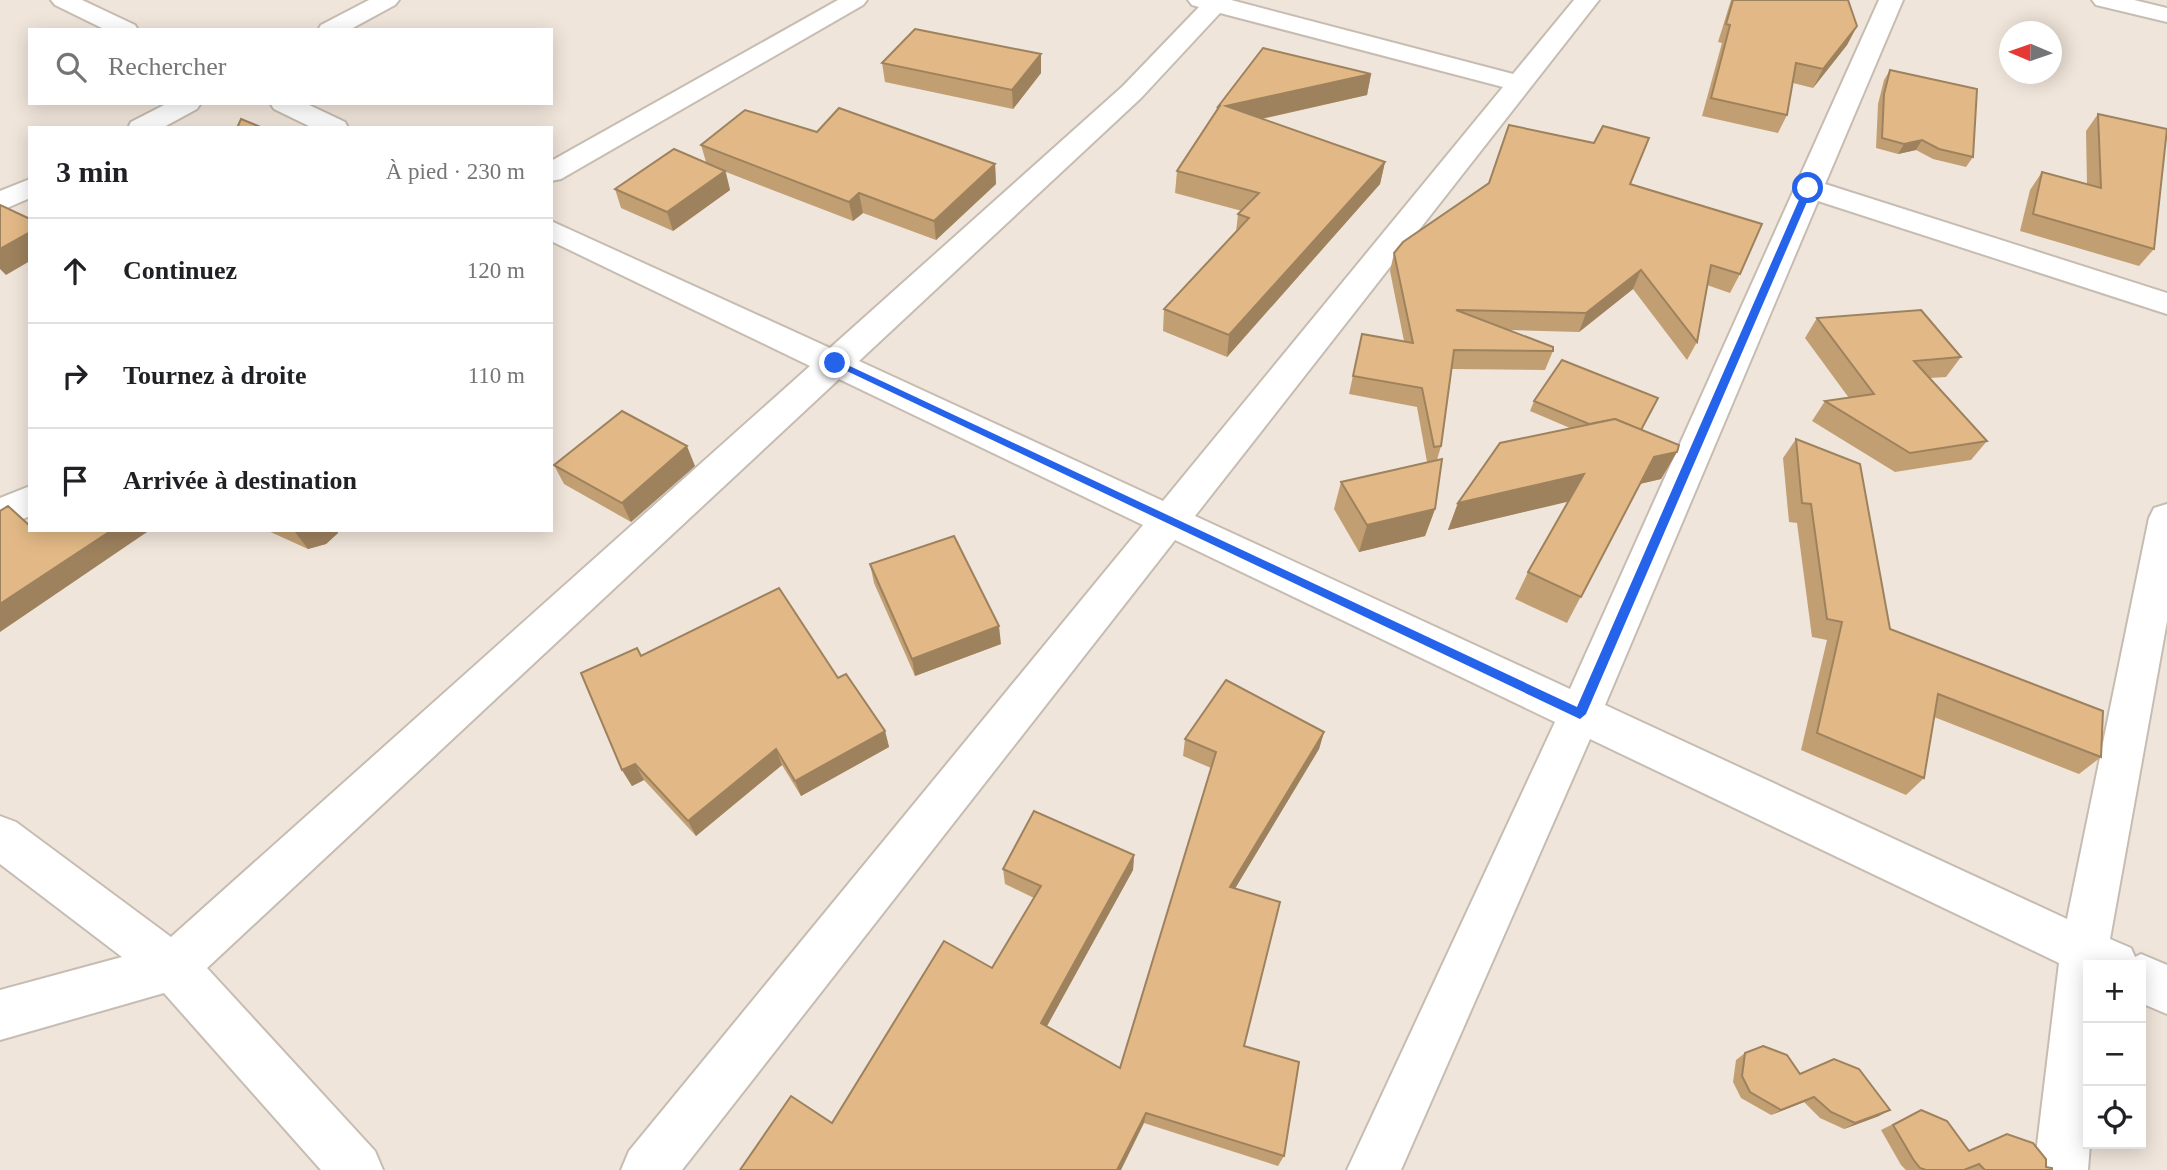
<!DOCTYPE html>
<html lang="fr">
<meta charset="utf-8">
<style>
:root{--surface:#fff;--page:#f6f6f6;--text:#202124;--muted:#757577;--line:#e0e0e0}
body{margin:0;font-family:Georgia,serif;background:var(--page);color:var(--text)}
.controls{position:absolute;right:21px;bottom:21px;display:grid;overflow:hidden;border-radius:0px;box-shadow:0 4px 18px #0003}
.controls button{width:63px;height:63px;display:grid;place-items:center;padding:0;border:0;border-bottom:2px solid var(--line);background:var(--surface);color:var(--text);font:35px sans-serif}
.compass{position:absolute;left:1999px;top:21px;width:63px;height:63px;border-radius:50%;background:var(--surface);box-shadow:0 4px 18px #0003;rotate:272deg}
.stop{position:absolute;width:21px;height:21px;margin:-16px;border:5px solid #2563eb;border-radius:50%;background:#fff}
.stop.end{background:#2563eb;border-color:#fff;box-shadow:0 2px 7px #0008}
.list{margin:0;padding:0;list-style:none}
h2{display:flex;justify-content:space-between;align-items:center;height:91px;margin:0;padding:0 28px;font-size:30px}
h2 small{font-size:23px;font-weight:400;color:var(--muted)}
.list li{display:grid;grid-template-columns:46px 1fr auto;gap:21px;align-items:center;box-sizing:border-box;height:105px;padding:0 28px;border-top:2px solid var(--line)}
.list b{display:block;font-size:26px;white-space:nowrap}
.list em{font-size:23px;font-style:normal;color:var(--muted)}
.icon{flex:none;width:38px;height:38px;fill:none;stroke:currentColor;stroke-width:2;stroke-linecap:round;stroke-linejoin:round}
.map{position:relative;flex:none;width:2167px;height:1170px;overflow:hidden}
.search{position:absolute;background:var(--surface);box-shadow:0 4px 18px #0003;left:28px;top:28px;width:525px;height:77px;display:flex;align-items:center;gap:18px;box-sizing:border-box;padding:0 24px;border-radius:0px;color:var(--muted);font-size:26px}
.panel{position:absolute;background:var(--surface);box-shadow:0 4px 18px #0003;left:28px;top:126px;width:525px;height:406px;border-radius:0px}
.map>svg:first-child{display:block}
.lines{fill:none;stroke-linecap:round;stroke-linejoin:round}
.minor-casing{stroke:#c6bcb1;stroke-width:4}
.minor{fill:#fff;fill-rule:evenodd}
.wall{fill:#c29f73}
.shaded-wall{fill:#9e825e}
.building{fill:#e2b986;stroke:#9e825e;stroke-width:2}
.route{fill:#2563eb}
</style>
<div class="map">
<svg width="2167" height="1170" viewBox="0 0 2167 1170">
<rect width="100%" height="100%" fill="#f0e5da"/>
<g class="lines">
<defs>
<g id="minor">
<polygon points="51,0 82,0 135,25 138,30 106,30 55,5"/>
<polygon points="369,0 399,0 395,5 349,30 318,30 321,25"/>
<polygon points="838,0 867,0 863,5 561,179 551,181 551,161"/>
<path d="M1188,0h43l282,74 61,-74h25l-404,516 375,173 309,-689h24l-78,184 342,109v21l-349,-113 -213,504 462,214 82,-401 5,-10 13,-4v117l-57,318 21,9 4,9 6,-3 26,11v49l-26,-11v-38h-53l2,179 -2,26h-54l25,-207 -469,-224 -189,431h-54l208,-448 -380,-182 -493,630h-61l8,-19 514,-626 -304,-146 -632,589 168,183 8,19h-62l-157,-177 -164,47v-50l122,-33 -122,-93v-48l16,6 155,115 639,-571 -259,-125v-20l279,127 293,-262 76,-79 -7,-2zM1220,13l283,74 -340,414 -304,-140 282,-263z"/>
<polygon points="2092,0 2134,0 2167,8 2167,22 2096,5"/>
<polygon points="168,103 201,103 197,109 162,128 128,128 131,122"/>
<polygon points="270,103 305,103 345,122 348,128 313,128 274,109"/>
<polygon points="30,179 30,198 0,211 0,191"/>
<polygon points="30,486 30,516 0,529 0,498"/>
</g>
</defs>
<use href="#minor" class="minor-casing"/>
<use href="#minor" class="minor"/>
</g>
<g class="wall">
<polygon points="1731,0 1848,0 1857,26 1847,45 1813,88 1793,83 1787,115 1778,133 1702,116 1722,43 1718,42"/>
<polygon points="1041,54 1041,73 1013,109 885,82 882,63"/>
<polygon points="1890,70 1973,157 1966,167 1933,159 1916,150 1898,154 1876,148 1878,104 1884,80"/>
<polygon points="1371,74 1367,95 1262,119 1385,162 1380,184 1227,357 1163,331 1164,309 1236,232 1238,214 1242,211 1175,193 1177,171 1217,111"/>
<polygon points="2098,114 2154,249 2139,266 2020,231 2030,190 2042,172 2087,185 2086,131"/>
<polygon points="817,132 995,164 996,184 936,240 863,213 853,221 726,172 730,190 673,231 621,208 615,189 706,162 701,145"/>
<polygon points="1630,184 1740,274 1730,293 1707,285 1697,342 1687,360 1633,289 1579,332 1508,330 1553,351 1545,370 1452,369 1441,446 1437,460 1435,509 1425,536 1359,552 1334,509 1341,482 1427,462 1417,407 1349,394 1358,352 1404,341 1390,271 1394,253"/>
<polygon points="1817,318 1961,357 1946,377 1930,378 1987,441 1971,460 1895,472 1812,421 1825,401 1849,398 1805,338"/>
<polygon points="1534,401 1641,430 1677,452 1661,479 1640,484 1567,623 1515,599 1528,572 1568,501 1448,530 1458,503 1570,428 1530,411"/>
<polygon points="1796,439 1890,629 2101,757 2079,774 1934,717 1924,778 1906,795 1801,750 1827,640 1812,637 1797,523 1789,522 1783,458"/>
<polygon points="554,465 695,466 631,522 564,484"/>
<polygon points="266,530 338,530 338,533 326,544 308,549"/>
<polygon points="870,564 1001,644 915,676 874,583"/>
<polygon points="642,656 838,678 885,731 889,747 801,796 782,765 696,836 644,780 632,786 622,770"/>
<polygon points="1324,732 1319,749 1235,888 1244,1046 1284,1156 1278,1166 1144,1123 832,1123 992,968 1034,898 1005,884 1003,869 1134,855 1133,870 1047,1026 1120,1068 1211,768 1183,756 1185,739"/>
<polygon points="1745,1053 1800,1074 1879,1116 1844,1129 1820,1118 1804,1102 1771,1115 1741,1098 1733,1082 1736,1060"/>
<polygon points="1921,1110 1969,1150 2046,1167 2052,1170 1906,1170 1901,1165 1881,1130"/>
</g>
<g class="shaded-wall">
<polygon points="1857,26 1847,45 1813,88 1823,69"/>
<polygon points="1041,54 1041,73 1013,109 1012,90"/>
<polygon points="1371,74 1367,95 1224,127 1226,106"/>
<polygon points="1922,140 1916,150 1898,154 1904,144"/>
<polygon points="1385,162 1380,184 1227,357 1229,335"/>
<polygon points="995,164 996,184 936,240 934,221"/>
<polygon points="725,171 730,190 673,231 667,212"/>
<polygon points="859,193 863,213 853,221 849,202"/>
<polygon points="30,232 30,261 6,275 0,269 0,249"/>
<polygon points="1641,270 1633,289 1579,332 1586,313"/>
<polygon points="687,446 695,466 631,522 622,503"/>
<polygon points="1677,452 1661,479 1639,484 1654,457"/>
<polygon points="1584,474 1571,501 1448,530 1458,503"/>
<polygon points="1435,509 1425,536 1359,552 1367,525"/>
<polygon points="112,530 150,530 0,632 0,604"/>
<polygon points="302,530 338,530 338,533 326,544 308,549 295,532"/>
<polygon points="999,626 1001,644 915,676 912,659"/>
<polygon points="885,731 889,747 801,796 795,781"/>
<polygon points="1324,732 1319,749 1227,902 1230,887"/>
<polygon points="776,749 782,765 696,836 688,821"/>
<polygon points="635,764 644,780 632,786 622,770"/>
<polygon points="1134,855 1133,870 1042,1035 1041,1023"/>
<polygon points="1814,1097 1804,1102 1771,1115 1781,1110"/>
<polygon points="1890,1110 1879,1116 1844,1129 1855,1123"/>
<polygon points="1146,1113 1144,1123 1121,1170 1117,1170"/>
</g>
<g class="building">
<polygon points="1733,0 1848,0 1857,26 1823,69 1796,63 1787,115 1711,98 1730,25 1726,24"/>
<polygon points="915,29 1041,54 1012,90 882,63"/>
<polygon points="1263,48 1371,74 1226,106 1385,162 1229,335 1164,309 1249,218 1238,214 1259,193 1177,171 1219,107 1217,108"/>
<polygon points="1890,70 1977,89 1973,157 1939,149 1922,140 1904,144 1882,138 1884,94"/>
<polygon points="839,108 995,164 934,221 859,193 849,202 701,145 745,110 817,132"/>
<polygon points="2098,114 2167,129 2154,249 2033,214 2042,172 2101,188"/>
<polygon points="241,119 263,128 237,128"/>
<polygon points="1509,125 1594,143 1603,126 1649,138 1630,184 1762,224 1740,274 1711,265 1697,342 1641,270 1586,313 1456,310 1553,347 1553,351 1454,350 1441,446 1434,447 1422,388 1353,376 1362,334 1413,343 1394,253 1403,242 1489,183"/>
<polygon points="674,149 725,171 667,212 615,189"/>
<polygon points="0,205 30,219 30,232 0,249"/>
<polygon points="1921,310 1961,357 1914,361 1987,441 1910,453 1825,401 1874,394 1817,318"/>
<polygon points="1562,360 1658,398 1641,430 1615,419 1589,424 1534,401"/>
<polygon points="622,411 687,446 622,503 554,465"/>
<polygon points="1615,419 1679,445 1677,452 1654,457 1581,597 1528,572 1584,474 1458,503 1500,443"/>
<polygon points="1796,439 1860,464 1890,629 2103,711 2101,757 1938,694 1924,778 1817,733 1842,622 1827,619 1811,504 1802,503"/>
<polygon points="1442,459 1435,509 1367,525 1341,482"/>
<polygon points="8,506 30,526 30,530 36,531 40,530 112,530 0,604 0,511"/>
<polygon points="954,536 999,626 912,659 870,564"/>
<polygon points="779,588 838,678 846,674 885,731 795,781 776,749 688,821 635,764 622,770 581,673 637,648 641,656"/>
<polygon points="1226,680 1324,732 1230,887 1280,902 1244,1046 1299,1062 1284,1156 1146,1113 1117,1170 740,1170 791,1096 832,1123 944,941 992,968 1041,886 1003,869 1034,811 1134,855 1041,1023 1120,1068 1216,752 1185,739"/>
<polygon points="1763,1046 1787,1055 1800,1074 1834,1059 1859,1069 1890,1110 1855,1123 1831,1112 1814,1097 1781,1110 1750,1092 1742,1076 1745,1053"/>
<polygon points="1921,1110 1947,1121 1969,1151 2007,1134 2033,1143 2046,1159 2046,1167 2052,1168 2052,1170 1985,1170 1979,1164 1964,1170 1926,1170 1920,1168 1913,1159 1893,1125"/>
</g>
<polygon class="route" points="1805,186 1813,188 1586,714 1580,719 830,363 839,361 1577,707"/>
</svg>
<div class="controls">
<button>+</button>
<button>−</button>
<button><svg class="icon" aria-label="locate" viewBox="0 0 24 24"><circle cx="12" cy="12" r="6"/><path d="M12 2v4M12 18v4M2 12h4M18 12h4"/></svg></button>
</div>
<svg class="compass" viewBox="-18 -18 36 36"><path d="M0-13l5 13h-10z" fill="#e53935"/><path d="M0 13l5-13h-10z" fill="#757577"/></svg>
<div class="stop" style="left:1808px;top:188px"></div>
<div class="stop end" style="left:835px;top:363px"></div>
<div class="search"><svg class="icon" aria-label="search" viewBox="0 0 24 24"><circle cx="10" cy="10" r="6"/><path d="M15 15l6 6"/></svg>Rechercher</div>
<section class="panel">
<h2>3 min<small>À pied · 230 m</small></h2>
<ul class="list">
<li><svg class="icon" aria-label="ahead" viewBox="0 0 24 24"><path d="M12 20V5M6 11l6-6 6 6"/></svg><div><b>Continuez</b></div><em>120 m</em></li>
<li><svg class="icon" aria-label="right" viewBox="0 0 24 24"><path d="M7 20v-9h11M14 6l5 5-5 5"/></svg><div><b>Tournez à droite</b></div><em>110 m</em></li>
<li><svg class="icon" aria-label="arrive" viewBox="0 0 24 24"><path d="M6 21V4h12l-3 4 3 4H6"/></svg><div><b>Arrivée à destination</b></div></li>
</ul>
</section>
</div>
